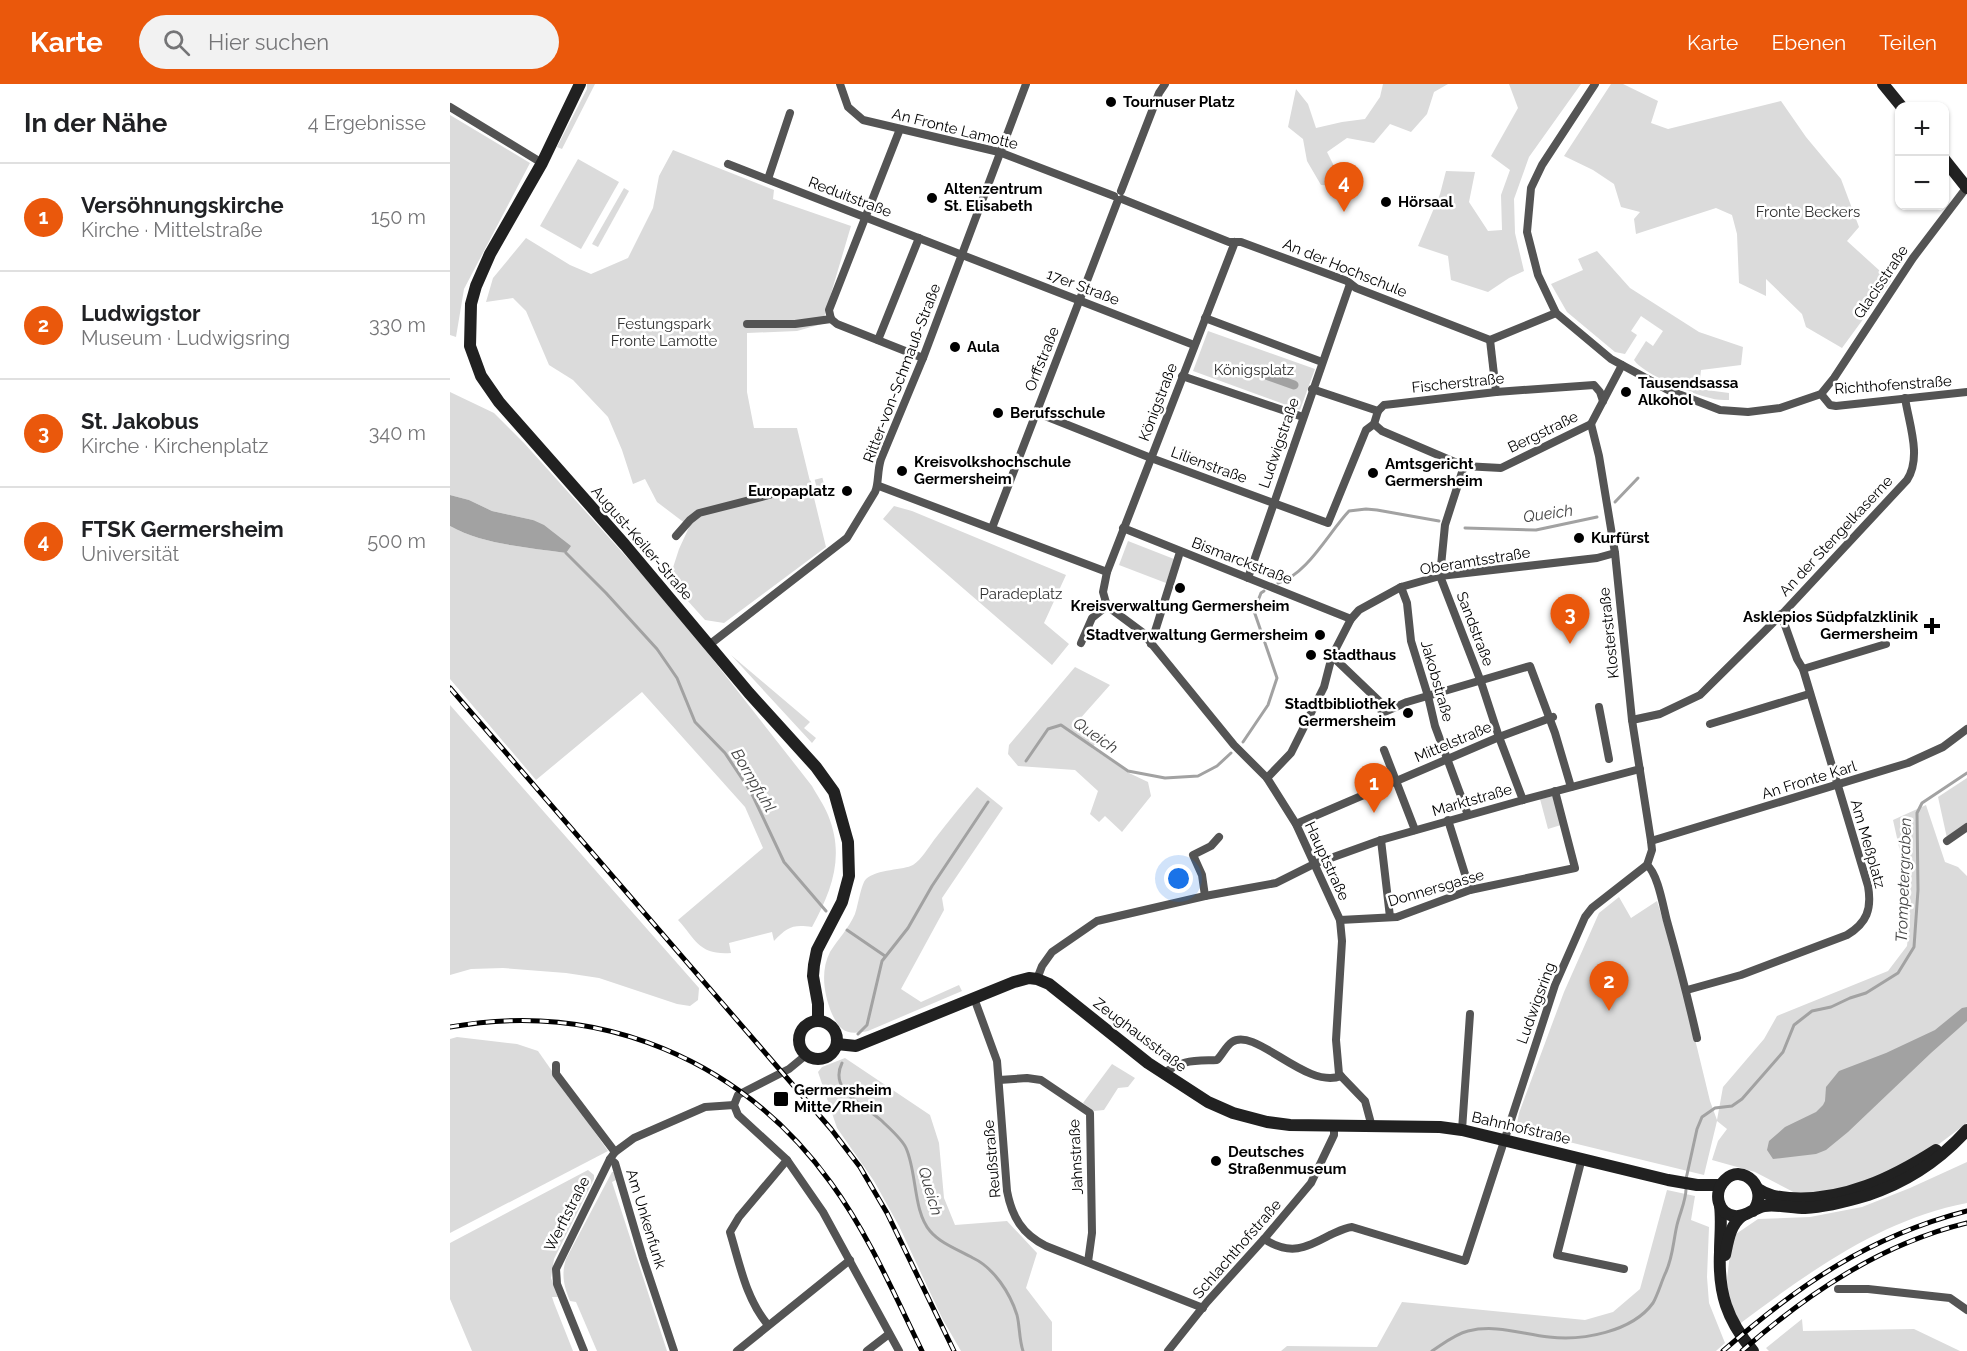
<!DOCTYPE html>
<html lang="de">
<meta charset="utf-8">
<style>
:root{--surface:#fff;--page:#f2f2f2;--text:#202124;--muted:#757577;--line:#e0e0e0;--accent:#ea580c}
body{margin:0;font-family:Raleway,sans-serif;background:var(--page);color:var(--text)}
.controls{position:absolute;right:18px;top:18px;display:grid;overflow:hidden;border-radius:12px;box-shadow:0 2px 4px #0004}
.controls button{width:54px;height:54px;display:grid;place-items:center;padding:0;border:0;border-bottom:2px solid var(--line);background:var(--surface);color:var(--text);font:30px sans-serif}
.you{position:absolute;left:729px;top:795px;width:21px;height:21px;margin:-15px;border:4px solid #fff;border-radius:50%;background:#1a73e8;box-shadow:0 0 0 9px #1a73e833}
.badge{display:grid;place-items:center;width:39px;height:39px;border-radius:50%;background:var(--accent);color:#fff;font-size:20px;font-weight:700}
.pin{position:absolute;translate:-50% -50px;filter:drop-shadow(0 2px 3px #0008)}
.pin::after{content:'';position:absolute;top:32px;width:21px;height:18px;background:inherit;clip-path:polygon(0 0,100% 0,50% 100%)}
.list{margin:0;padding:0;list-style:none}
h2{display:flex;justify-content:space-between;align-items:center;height:78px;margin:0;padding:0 24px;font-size:26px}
h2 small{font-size:20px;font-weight:400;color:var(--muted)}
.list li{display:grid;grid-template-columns:39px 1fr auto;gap:18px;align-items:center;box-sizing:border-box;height:108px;padding:0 24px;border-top:2px solid var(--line)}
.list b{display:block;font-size:22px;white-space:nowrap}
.list p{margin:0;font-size:20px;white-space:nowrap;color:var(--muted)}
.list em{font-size:20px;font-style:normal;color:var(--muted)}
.icon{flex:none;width:33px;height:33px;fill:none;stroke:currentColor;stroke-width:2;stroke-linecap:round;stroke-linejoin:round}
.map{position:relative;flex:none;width:1517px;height:1267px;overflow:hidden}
header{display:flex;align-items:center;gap:36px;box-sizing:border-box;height:84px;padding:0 30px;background:var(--accent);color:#fff}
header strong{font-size:28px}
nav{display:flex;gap:33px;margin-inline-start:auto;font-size:21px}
.search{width:420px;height:54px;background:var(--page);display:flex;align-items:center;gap:15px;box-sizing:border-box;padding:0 21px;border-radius:33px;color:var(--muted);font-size:22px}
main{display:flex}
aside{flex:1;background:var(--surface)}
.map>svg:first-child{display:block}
.green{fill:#dbdbdb}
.water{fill:#a2a2a2}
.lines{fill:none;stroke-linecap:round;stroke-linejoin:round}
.stream{stroke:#a2a2a2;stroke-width:3}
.canal{stroke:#a2a2a2;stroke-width:9}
.street-tunnel{stroke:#d9d9d9;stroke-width:8;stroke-dasharray:8 4;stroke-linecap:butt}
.street{stroke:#545454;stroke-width:8}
.secondary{stroke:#212121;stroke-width:12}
.rail-casing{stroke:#000;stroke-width:5}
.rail{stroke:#fff;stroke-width:3;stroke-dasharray:9;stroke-linecap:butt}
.poi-dot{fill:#000;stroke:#fff;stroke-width:2}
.labels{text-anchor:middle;stroke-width:5;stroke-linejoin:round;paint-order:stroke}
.poi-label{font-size:15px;font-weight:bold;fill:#000;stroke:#fff;text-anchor:start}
.street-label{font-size:15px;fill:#000;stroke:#fff}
.park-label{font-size:15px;fill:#323232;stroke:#fff}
.water-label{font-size:16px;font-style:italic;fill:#434343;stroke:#fff}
</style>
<header>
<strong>Karte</strong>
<div class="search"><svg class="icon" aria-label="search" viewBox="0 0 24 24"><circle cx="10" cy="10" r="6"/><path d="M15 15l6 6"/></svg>Hier suchen</div>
<nav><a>Karte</a><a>Ebenen</a><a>Teilen</a></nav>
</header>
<main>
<aside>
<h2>In der Nähe<small>4 Ergebnisse</small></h2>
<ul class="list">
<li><span class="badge">1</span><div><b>Versöhnungskirche</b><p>Kirche · Mittelstraße</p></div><em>150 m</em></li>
<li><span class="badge">2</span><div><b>Ludwigstor</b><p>Museum · Ludwigsring</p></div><em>330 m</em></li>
<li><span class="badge">3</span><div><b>St. Jakobus</b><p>Kirche · Kirchenplatz</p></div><em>340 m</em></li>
<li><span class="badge">4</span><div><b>FTSK Germersheim</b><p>Universität</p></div><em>500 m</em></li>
</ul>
</aside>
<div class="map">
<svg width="1517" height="1267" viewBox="0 0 1517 1267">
<rect width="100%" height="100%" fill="#fff"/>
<g class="green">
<polygon points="137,0 145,0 112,65 107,63 137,5"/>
<polygon points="933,0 998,0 984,8 977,30 961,48 940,40 924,59 897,54 877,68 894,102 871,101 857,77 853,55 838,43 846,5 858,20 866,44 892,38 915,35 930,13"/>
<polygon points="1059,0 1131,0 1079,73 1064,115 1065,149 1074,187 1059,194 1038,208 1001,196 998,172 968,162 990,110 996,87 1025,88 1019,118 1038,147 1052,146 1051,111 1060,86 1041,72 1068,24"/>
<polygon points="1161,0 1173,0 1208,17 1201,39 1218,45 1331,17 1356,53 1391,95 1409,143 1397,157 1441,197 1392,264 1356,243 1352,230 1316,195 1316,212 1289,199 1287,150 1282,131 1266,124 1186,150 1184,135 1190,128 1171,123 1164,100 1143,86 1114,72"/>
<polygon points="0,31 80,79 14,205 6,253 0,251"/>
<polygon points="223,66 324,106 323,115 401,142 372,240 347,247 297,249 297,308 304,344 347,344 376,463 274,539 255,536 219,496 229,465 241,439 236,440 207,418 195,395 183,400 172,366 158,333 123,296 99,281 76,227 63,214 36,218 43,194 76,154 120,181 141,190 178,174 203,124 209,92"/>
<polygon points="128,75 169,98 131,165 90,142"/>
<polygon points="174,104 179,107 148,163 142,160"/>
<path d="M1147,167l33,37 69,44 44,15 -2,18 -40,5 -2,19 30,4v7c-6,0 -13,0 -19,-2 -18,-4 -67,-24 -76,-38l12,-19 7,5 10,-15 -22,-15 -10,15 6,4 -12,19 -10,-2 -48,-40 -16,-28 32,-14 -5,-11z"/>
<polygon points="758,247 865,285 850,326 743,287"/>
<path d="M0,308l44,21 30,30 151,168 137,175c5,9 12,19 16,29 17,41 4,75 -16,112 -19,-3 -25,0 -38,14l-2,-9 -43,11 2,10c-32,2 -34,-12 -53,-33l85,-72 -18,-41 -103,-115 -106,88 -86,-101v-153c34,19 78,21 116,27l-33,-33 -41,-9 -23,-11 -19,-5z"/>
<polygon points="444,422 462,427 616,491 594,539 619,560 602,581 433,435"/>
<polygon points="678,457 724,475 716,499 669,481"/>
<polygon points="281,571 360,638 354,644 366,654 362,659"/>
<polygon points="625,583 660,601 628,637 650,654 642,664 679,689 698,698 701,712 672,748 655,732 649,738 640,730 648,707 625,686 568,682 558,670 559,661"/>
<polygon points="0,621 249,904 248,916 240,922 227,920 149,894 116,889 53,884 21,885 0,891"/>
<polygon points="1517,694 1517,742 1497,754 1488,713"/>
<path d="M527,703l26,21 -61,90 2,12 -43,79 20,13 38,-17 3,6 -94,40c-20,4 -27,2 -36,-17 -8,-19 -12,-43 -2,-62 8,-13 19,-24 25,-38 3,-8 6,-30 11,-35 11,-10 38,-9 47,-14 9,-6 15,-17 21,-25 14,-18 28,-36 43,-53z"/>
<polygon points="1104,712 1111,741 1098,745 1090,715"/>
<polygon points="1476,721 1495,778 1508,783 1517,792 1517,1039 1485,1063 1416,1100 1353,1113 1305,1088 1262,1076 1268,1057 1277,1045 1267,1037 1254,1091 1066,1045 1069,1029 1114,908 1149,829 1169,813 1181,834 1207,817 1228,885 1260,1017 1267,1036 1273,1003 1314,955 1327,932 1438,887 1457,862 1460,834 1451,772 1443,736"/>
<polygon points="7,953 67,960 88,967 158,1067 0,1149 0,955"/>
<polygon points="395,974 480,1031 489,1059 494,1114 505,1141 557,1137 587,1169 576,1204 602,1238 602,1267 511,1267 493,1236 449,1142 424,1097 387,1044 368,988 372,983"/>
<polygon points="662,980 685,994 678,1003 668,1004 654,1026 644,1027 633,1019"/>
<path d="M1517,1078v41c-88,17 -159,70 -229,122l-8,-17 -3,-29 4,-33 5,-12 22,-15 52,-2 52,-10 48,-19z"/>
<polygon points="138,1086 144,1091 144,1095 104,1175 101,1194 108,1213 102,1213 104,1219 123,1267 22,1267 0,1215 0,1159"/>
<path d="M162,1088h2l2,8 -4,2 55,169h-70l-21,-49 -6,-1c-6,-15 -9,-26 -4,-42z"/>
<polygon points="1217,1106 1245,1112 1241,1136 1259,1143 1257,1193 1259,1219 1275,1259 1266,1267 831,1267 837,1262 927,1263 952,1218 1135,1236 1163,1228 1190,1205"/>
<polygon points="1352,1235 1353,1247 1464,1245 1510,1267 1319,1267 1316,1264"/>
</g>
<g class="water">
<path d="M0,411l19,5 23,11 41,9 11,5 27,21 -5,7c-38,-6 -82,-8 -116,-27z"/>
<polygon points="1517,923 1517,937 1481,969 1398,1048 1376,1066 1366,1070 1323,1075 1317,1066 1319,1057 1335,1043 1366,1028 1373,1021 1375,1017 1376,1003 1389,987 1436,969 1485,946 1512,924"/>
</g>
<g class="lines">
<g class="stream">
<polyline points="1165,418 1188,394"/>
<polyline points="1015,444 1086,446 1147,433"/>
<polyline points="116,469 156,509 207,565 227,594 245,638 275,669 301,708 334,778 376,827"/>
<path d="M828,499c29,-8 51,-51 71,-72l17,-2 11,1 62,11"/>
<polyline points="793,658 818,621 827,594 804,527 811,509 814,507"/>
<polyline points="576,677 598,645 611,641 678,687 715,694 748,692 767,682 781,669"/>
<polyline points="397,846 435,872"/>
<polyline points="408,950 417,941 432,877 458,844 482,802 538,718"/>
<path d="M392,979c-14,28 23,42 40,58 7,7 20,18 24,27 11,24 7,63 24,83 11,13 29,19 43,27 21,10 37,35 44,57 3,12 2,24 6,36"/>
<polyline points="1236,1095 1247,1045 1252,1033 1265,1024 1282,1022 1292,1015 1333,968 1344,941 1362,927 1381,923 1400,914 1416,909 1448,889 1464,863 1468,806 1467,729 1472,719 1517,689"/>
<path d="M982,1267c11,-7 23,-17 36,-20 28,-7 54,3 81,6 33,4 83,-5 104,-34 5,-9 8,-20 12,-29 8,-16 8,-32 12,-49 3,-13 10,-26 9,-39"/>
</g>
<polyline class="canal" points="805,287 844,301"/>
<polyline class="street-tunnel" points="319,411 376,397"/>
<g class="street">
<polyline points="390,0 398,23 413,36 549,68 664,112"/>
<polyline points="1145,0 1092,81 1081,104 1077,148 1088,191 1106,229 1161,275 1218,306 1270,326 1298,328 1330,324 1371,310 1384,294 1463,174 1517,103"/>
<polyline points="0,23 92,79"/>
<polyline points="278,80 744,261"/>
<polyline points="318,95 340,29"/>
<polyline points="671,107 709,9 715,0"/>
<polyline points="672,115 779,158 791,158 897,197 906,204 1040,256 1106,229"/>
<polyline points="785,158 657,488 653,508 657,522 692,548 784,661 817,694 846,740 890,836 892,857 886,956 889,990 915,1017 922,1043"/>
<polyline points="755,234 872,278"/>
<polyline points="381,235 379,226 450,45"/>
<polyline points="381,235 387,240 473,274"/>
<polyline points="297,240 345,240 381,235"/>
<polyline points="428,256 469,154"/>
<polyline points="1040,256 1046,308"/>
<polyline points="732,292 853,333"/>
<polyline points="862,305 928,327"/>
<polyline points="1371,310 1380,321 1386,322 1517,308"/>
<polyline points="928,327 934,321 943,320 1046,308 1144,301 1150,308 1153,317"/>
<polyline points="585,328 701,374 878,439 916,346 924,340 928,327"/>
<polyline points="924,340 932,347 1014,382 1051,384 1141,340"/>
<polyline points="1014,382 995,441 990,492 1031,598 1049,653 1073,716"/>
<polyline points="429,402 657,488"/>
<polyline points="542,444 668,116"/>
<polyline points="673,444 901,535"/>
<polyline points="226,452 240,436 249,429 319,411"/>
<polyline points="798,494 900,200"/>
<polyline points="951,503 957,519 961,557 978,612 985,642 1018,731"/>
<polyline points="631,559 642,534 657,522"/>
<polyline points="701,560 730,468"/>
<path d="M259,561l138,-107 28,-46c4,-8 2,-21 6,-33l42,-101 103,-274"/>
<polyline points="882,572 929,617 932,629 957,618 1080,582 1105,649 1121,703"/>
<polyline points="1353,585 1436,560"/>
<polyline points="1149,623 1159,675"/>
<path d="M1182,636l28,-6 40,-19 85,-84 122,-131c15,-23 2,-56 -2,-82"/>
<polyline points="1260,640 1359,610"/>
<polyline points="934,666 965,746"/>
<polyline points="817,694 841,669 874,603 882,572 901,535 909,526 951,503 990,492 1147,474 1165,469"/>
<polyline points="998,736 1020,806"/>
<polyline points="846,740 1049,653 1103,633"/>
<polyline points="931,756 940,833"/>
<polyline points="1201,757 1458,679 1493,663 1517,645"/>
<polyline points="1497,757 1517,743"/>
<path d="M1197,781c11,9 16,41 20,56 11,39 21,77 30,117"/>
<polyline points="755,812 752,791 743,771 761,762 769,753"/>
<polyline points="890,836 947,833 1020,806 1125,784 1105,707"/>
<polyline points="587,895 592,882 602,868 647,837 755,812 826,799 864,780 931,756 1073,716 1190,685"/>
<path d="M1237,906l54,-15 106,-40c20,-12 25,-26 21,-49l-65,-217 -6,-10 -16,-45"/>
<path d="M524,914l23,63 10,130c5,26 15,43 39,55l157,62"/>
<polyline points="356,971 339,985 288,1011 284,1021 288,1031 337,1076 373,1128 449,1267"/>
<polyline points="106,981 106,990 165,1068"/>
<path d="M714,990c15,-15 34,-13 53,-14 5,-5 9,-14 15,-18 23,-16 74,48 109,34"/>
<polyline points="549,996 577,994 591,996 640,1029 642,1149 638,1178"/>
<polyline points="1012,1046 1020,930"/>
<polyline points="1132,1074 1107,1171 1174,1185"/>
<polyline points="160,1075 165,1079 193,1174 224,1267"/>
<path d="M814,1155c26,17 42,9 66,-4 7,-3 14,-7 22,-8l113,34 90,-276 30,-68 7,-9 55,-43 5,-15 -1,-9 -19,-121 -17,-167 -16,-97 -8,-32 31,-59"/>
<polyline points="1388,1205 1418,1205 1500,1214 1517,1226"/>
<path d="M318,1241c-22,-26 -28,-60 -38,-93l9,-15 48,-57"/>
<polyline points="134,1267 107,1200 106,1185 160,1075 165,1068 184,1054 255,1023 284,1021"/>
<polyline points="287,1267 400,1176"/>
<polyline points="417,1267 439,1250"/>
<polyline points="718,1267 757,1218 814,1155 861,1099 884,1051 884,1043"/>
</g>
<g class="secondary">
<polyline points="130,0 92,79 40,170 26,202 21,220 20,262 31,292 49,318 175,461 299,609 366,683 384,708 398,758 399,792 392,818 367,866 364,881 363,892 368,920 368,936"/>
<polyline points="1433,0 1451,22"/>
<polyline points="1494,75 1517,104"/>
<circle cx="368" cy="956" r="19"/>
<polyline points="387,960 406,962 564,898 579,894 587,895 599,900 698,979 758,1018 783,1029 817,1038 840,1041 990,1043 1012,1046 1218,1096 1247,1101 1271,1101"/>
<path d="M1308,1105c10,7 20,8 31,9 54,4 103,-20 147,-48"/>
<path d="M1270,1122c2,15 0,31 0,46 -2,41 7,68 33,99"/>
<path d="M1303,1127c17,-22 -10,-49 -28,-31 -12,12 -8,33 9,36 12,2 19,-8 30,-10 13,-2 28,2 41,2 22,-1 43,-7 63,-13 39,-13 72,-35 99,-65"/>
<path d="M1275,1171c3,-14 5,-30 17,-39"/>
</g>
<defs>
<g id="rail">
<polyline points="0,604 381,1045 410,1083 437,1129 504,1267"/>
<path d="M0,943c151,-27 292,33 381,156 38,52 63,111 91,168"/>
<path d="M1273,1267c77,-67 145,-114 244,-140"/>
<path d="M1292,1267c66,-58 139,-107 225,-128"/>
</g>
</defs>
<use href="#rail" class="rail-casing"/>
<use href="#rail" class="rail"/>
</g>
<g class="poi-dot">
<circle cx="661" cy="18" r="6"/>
<circle cx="482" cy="114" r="6"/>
<circle cx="936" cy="118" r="6"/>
<circle cx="505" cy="263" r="6"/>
<circle cx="1176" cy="308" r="6"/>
<circle cx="548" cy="329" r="6"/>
<circle cx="452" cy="387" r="6"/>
<circle cx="923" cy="389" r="6"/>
<circle cx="397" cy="407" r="6"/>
<circle cx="1129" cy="454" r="6"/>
<circle cx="730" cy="504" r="6"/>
<path d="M1479 533h6v6h6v6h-6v6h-6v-6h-6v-6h6z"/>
<circle cx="870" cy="551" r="6"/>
<circle cx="861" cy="571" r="6"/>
<circle cx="958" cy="629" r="6"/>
<rect x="323" y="1007" width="16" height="16" rx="3"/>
<circle cx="766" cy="1077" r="6"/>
</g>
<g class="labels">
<g class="poi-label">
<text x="673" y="23">Tournuser Platz</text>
<text x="494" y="110">Altenzentrum<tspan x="494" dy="17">St. Elisabeth</tspan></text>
<text x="948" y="123">Hörsaal</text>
<text x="517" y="268">Aula</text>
<text x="1188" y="304">Tausendsassa<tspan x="1188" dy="17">Alkohol</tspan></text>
<text x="560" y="334">Berufsschule</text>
<text x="464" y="383">Kreisvolkshochschule<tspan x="464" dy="17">Germersheim</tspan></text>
<text x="935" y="385">Amtsgericht<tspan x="935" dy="17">Germersheim</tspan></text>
<text x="385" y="412" text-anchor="end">Europaplatz</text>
<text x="1141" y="459">Kurfürst</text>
<text x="730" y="527" text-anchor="middle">Kreisverwaltung Germersheim</text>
<text x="1468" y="538" text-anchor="end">Asklepios Südpfalzklinik<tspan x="1468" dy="17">Germersheim</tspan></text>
<text x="858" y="556" text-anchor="end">Stadtverwaltung Germersheim</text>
<text x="873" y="576">Stadthaus</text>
<text x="946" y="625" text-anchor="end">Stadtbibliothek<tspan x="946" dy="17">Germersheim</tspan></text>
<text x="344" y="1011">Germersheim<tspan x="344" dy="17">Mitte/Rhein</tspan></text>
<text x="778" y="1073">Deutsches<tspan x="778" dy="17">Straßenmuseum</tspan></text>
</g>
<g class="street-label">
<text transform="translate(505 45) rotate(14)" y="5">An Fronte Lamotte</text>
<text transform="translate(400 113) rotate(21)" y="5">Reduitstraße</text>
<text transform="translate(895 184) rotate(22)" y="5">An der Hochschule</text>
<text transform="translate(1431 198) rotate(-56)" y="5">Glacisstraße</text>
<text transform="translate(633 203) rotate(21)" y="5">17er Straße</text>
<text transform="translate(592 275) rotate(-68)" y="5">Orffstraße</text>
<text transform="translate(452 289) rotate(-69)" y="5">Ritter-von-Schmauß-Straße</text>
<text transform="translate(1008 299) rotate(-6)" y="5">Fischerstraße</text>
<text transform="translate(1443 301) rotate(-4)" y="5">Richthofenstraße</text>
<text transform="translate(708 318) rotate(-69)" y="5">Königstraße</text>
<text transform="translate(1093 348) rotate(-26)" y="5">Bergstraße</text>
<text transform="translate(829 359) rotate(-71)" y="5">Ludwigstraße</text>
<text transform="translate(759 381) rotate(20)" y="5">Lilienstraße</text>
<text transform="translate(1386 452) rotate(-47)" y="5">An der Stengelkaserne</text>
<text transform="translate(192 459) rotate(49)" y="5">August-Keiler-Straße</text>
<text transform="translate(792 477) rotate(21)" y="5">Bismarckstraße</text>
<text transform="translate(1025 477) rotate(-9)" y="5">Oberamtsstraße</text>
<text transform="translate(1025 545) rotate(69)" y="5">Sandstraße</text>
<text transform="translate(1159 549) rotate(-96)" y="5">Klosterstraße</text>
<text transform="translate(987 597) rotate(74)" y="5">Jakobstraße</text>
<text transform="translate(1003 658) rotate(-23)" y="5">Mittelstraße</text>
<text transform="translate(1359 696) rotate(-17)" y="5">An Fronte Karl</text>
<text transform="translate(1022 716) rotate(-16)" y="5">Marktstraße</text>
<text transform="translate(1418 760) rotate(74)" y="5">Am Meßplatz</text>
<text transform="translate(877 777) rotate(65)" y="5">Hauptstraße</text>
<text transform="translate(986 804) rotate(-16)" y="5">Donnersgasse</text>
<text transform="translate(1086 919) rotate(-70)" y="5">Ludwigsring</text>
<text transform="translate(690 951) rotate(37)" y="5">Zeughausstraße</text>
<text transform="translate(1071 1044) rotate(13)" y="5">Bahnhofstraße</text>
<text transform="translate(626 1073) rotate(-93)" y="5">Jahnstraße</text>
<text transform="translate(542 1075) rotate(-95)" y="5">Reußstraße</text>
<text transform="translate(117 1130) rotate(-63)" y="5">Werftstraße</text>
<text transform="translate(196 1135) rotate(73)" y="5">Am Unkenfunk</text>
<text transform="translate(787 1165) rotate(-49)" y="5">Schlachthofstraße</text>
</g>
<g class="park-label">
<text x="1358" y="133">Fronte Beckers</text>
<text x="214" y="245">Festungspark<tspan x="214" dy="17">Fronte Lamotte</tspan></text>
<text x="804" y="291">Königsplatz</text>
<text x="571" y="515">Paradeplatz</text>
</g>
<g class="water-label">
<text transform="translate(1098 429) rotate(-8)" y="6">Queich</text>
<text transform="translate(646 651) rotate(35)" y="6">Queich</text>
<text transform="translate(304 696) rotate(59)" y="6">Bornpfuhl</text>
<text transform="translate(1453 796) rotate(-88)" y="6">Trompetergraben</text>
<text transform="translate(481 1107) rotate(74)" y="6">Queich</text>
</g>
</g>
</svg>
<div class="controls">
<button>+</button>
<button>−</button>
</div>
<div class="you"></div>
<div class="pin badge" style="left:924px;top:729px">1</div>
<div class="pin badge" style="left:1159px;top:927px">2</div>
<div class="pin badge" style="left:1120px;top:560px">3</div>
<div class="pin badge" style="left:894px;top:128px">4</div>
</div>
</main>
